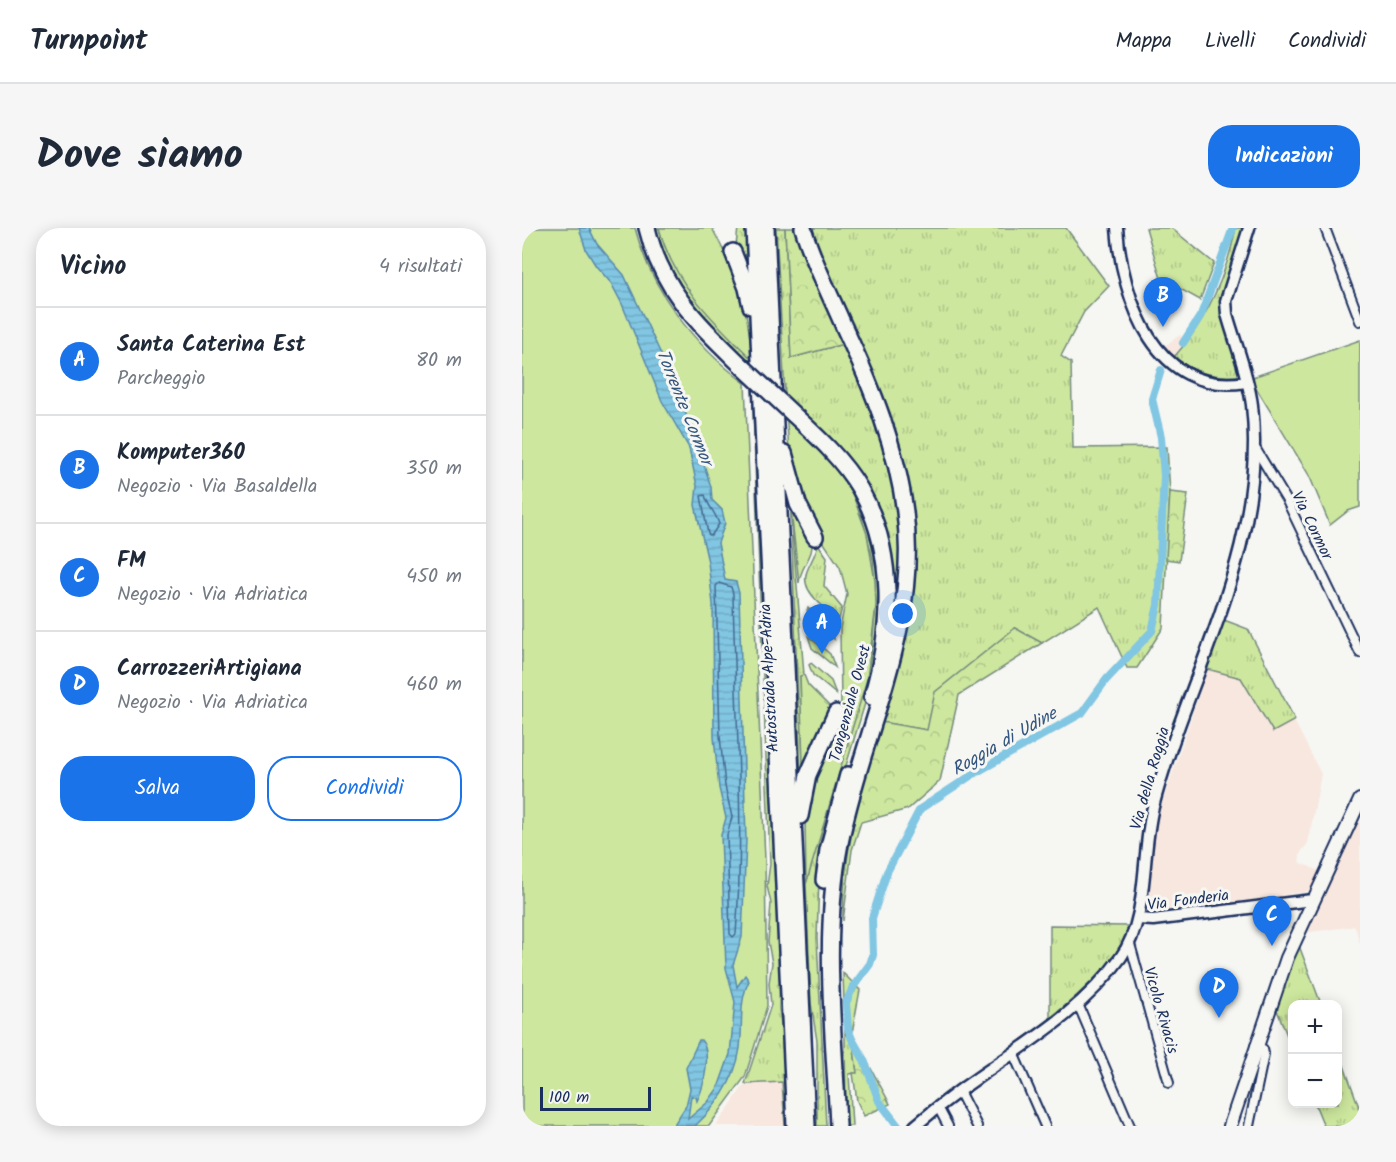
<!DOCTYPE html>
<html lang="it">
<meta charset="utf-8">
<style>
:root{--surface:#fff;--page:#f6f6f7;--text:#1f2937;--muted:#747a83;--line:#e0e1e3;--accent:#1a73e8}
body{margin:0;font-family:Kalam,sans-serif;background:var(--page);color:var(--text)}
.controls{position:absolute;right:18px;bottom:18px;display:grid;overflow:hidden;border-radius:12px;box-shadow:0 3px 15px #0003}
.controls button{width:54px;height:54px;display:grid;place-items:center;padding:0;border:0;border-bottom:2px solid var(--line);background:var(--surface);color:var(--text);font:30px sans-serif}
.scale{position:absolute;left:18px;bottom:15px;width:111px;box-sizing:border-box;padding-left:6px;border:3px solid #1b2f5e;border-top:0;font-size:16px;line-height:21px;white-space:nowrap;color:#1b2f5e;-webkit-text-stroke:4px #f6f6f2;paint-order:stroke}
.you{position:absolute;left:381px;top:386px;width:21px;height:21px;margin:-15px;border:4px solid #fff;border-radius:50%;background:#1a73e8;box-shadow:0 0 0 9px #1a73e833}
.badge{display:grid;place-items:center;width:39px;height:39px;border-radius:50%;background:var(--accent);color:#fff;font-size:20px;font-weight:700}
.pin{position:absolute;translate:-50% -50px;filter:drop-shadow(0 2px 3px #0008)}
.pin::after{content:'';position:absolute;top:32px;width:21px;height:18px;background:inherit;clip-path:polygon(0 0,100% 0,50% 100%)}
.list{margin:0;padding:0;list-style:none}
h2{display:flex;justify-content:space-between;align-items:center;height:78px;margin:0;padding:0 24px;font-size:26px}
h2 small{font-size:20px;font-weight:400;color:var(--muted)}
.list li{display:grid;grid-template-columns:39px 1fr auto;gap:18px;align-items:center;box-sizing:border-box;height:108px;padding:0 24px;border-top:2px solid var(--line)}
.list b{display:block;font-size:22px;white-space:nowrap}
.list p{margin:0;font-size:20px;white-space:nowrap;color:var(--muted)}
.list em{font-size:20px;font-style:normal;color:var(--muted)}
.actions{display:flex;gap:12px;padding:18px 24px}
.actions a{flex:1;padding:14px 0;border:2px solid var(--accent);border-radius:24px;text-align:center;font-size:21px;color:var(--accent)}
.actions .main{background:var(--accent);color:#fff}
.map{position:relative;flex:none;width:838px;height:898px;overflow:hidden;border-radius:24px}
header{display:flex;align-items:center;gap:36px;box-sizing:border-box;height:84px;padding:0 30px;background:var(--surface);border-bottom:2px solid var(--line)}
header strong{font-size:28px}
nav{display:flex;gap:33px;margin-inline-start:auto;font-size:21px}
.intro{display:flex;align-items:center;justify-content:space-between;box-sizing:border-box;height:144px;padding:0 36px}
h1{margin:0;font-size:42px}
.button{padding:15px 27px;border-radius:24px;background:var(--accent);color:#fff;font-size:21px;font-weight:700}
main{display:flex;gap:36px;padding:0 36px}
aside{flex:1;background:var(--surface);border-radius:24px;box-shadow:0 3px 15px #0003}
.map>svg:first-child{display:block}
.built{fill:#f8e7de}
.grass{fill:url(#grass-tufts);stroke:#748b7e;stroke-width:1.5}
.forest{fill:url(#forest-crowns);stroke:#748b7e;stroke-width:1.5}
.park{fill:#cde79e;stroke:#748b7e;stroke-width:1.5}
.water{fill:url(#water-rules);stroke:#588aad;stroke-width:1.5}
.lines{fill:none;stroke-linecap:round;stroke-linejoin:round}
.shore{stroke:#446b93;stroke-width:1.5}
.canal{stroke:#81c6e2;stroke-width:8}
.street-casing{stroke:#1b2f5e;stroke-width:12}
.secondary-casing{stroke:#1b2f5e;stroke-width:15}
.primary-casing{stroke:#1b2f5e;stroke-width:16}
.highway-casing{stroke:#1b2f5e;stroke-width:20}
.street{stroke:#f6f6f2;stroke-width:8}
.secondary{stroke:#f6f6f2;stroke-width:10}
.primary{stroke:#f6f6f2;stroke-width:12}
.highway{stroke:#f6f6f2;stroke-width:15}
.highway-bridge-casing{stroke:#1b2f5e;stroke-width:20;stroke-linecap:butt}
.highway-bridge{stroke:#f6f6f2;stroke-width:15}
.labels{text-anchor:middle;stroke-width:6;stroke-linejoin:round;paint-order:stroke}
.street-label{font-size:16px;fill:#1b2f5e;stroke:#f6f6f2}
.water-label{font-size:18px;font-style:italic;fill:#34557f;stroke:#f6f6f2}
</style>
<header>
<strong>Turnpoint</strong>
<nav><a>Mappa</a><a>Livelli</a><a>Condividi</a></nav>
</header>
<div class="intro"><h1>Dove siamo</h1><a class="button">Indicazioni</a></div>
<main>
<aside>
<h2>Vicino<small>4 risultati</small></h2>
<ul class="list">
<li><span class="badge">A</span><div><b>Santa Caterina Est</b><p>Parcheggio</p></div><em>80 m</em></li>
<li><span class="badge">B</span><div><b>Komputer360</b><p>Negozio · Via Basaldella</p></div><em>350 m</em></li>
<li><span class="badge">C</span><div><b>FM</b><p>Negozio · Via Adriatica</p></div><em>450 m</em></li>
<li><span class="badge">D</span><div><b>CarrozzeriArtigiana</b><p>Negozio · Via Adriatica</p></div><em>460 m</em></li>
</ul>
<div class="actions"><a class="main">Salva</a><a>Condividi</a></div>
</aside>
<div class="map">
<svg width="838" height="898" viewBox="0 0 838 898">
<defs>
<pattern id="grass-tufts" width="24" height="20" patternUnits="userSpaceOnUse" patternTransform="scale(1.5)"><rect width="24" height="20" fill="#cde79e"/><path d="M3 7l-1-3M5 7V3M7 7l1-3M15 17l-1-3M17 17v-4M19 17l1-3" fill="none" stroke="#afc68a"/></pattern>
<pattern id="forest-crowns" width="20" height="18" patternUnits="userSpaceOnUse" patternTransform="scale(1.5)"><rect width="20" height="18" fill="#cde79e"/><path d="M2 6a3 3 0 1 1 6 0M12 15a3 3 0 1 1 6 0" fill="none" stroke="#afc68a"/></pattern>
<pattern id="water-rules" width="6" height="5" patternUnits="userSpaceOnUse" patternTransform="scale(1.5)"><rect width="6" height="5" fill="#81c6e2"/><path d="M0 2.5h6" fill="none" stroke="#6faac4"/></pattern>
</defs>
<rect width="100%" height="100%" fill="#f6f6f2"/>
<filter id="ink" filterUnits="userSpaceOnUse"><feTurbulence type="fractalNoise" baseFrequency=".0167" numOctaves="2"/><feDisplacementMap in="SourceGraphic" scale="12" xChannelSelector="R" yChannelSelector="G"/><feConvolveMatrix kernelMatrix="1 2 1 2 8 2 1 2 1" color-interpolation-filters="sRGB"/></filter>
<g filter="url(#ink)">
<g class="built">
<polygon points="658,107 665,114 652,129 641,119"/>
<polygon points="702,392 726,401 799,546 786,615 779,624 777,634 797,643 788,663 641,686 640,674 627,669 634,594"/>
<polygon points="838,584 838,716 833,698 781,705"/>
<polygon points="261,854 263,898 194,898 223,856"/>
</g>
<g class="grass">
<polygon points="216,0 225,0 228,49 214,18"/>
<polygon points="254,0 263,0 269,130 325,115 356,193 378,284 379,345 369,417 368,336 312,215 263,167"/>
<path d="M290,0h254l43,58 -25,26 -23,44 10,7 2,85 94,-1 3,45 -7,136 -26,40h-10l-28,-61 -57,36 -28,-15 -87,102 -46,-8c13,-43 27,-87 33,-133 15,-130 -62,-243 -102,-361z"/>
<polygon points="624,0 649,0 692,35 678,72 653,58 645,71"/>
<path d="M714,0h10l-19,58 16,86 -3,4c-27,1 -45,-2 -66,-19 33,-36 52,-82 62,-129z"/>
<polygon points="230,154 241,335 241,388 258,738 257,781 263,825 267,898 263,898 260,854 223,856 249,777 247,755 250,735 246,714 249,675 245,658 248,636"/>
<polygon points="287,204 343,277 361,358 351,449 316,564 297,650 295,710 304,898 295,898 295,813 289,775 284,656 349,428 354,377 351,331 338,283 330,265 285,207"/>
<polygon points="268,265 272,275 269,282 282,447 278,448 281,535 287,537 279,552"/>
<path d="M296,316l9,13 -3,29 18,22 -3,11c-14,-11 -40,-28 -32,-48 4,-10 9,-17 11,-27z"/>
<polygon points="286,380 309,401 312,411 288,392 285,382"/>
<polygon points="702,392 726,401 773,492 751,504 719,450 685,441"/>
<polygon points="286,408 308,426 313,439 290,420"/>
<polygon points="289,435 309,453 314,466 291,447 287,437"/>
<path d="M528,697l78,1c-4,31 -55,74 -78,92z"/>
<polygon points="776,715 799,776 770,776 770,820 753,777"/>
<polygon points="330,805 335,845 327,846 330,898 324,898 323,806"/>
<polygon points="816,821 838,882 838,898 802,898 793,876 816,876"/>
</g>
<g class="forest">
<path d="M131,0h6c12,48 59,98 93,131l1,7c-47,-42 -80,-78 -100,-138z"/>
<polygon points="263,0 277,0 325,115 269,130"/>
<polygon points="648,264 666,266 657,333 644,331"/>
<path d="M493,400l27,15 -83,52 -19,86 -32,28 -47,13 -9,28 -9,71c-1,-70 19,-133 38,-199l46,8 8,-38z"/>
<polygon points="321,745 338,762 330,805 368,876 342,888 335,873 331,845 335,845 330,805 323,806"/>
</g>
<g class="park">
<path d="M0,0h113c16,63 59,117 110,155l20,477 2,146 -22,71 -36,49h-187z"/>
<path d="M137,0h53c26,49 36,76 40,131 -40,-39 -78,-75 -93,-131z"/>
<polygon points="838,112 838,279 826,283 808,297 787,247 728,150"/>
<polygon points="264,184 309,234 330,265 345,306 353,353 354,377 345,451 284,656 283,589 286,560 319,478 318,400 325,366 318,339 288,294 268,234"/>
<path d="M272,275c6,13 22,35 17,49 -4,12 -11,18 -12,31l-8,-73z"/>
<polygon points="282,447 286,457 311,482 287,537 281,535 278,448"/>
</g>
<path class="water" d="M57,0h10l8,16 27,31 43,92 30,75 14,45 1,13 10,10 3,13 -7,20 7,37 11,2 3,11 7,247 -4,97 -9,28 4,22 8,-12 4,6c-9,18 -7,36 -8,55 -1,37 -20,66 -46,90h-22l13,-20 4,-17 -4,-21 13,-28h2c11,12 3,47 -4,61l-1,-4 -5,-1 -3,23 20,-17 10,-14 12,-34 5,-52 -9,-34 -5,-133 5,-17 -7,-30 -5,-51 -1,-133 -5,-42 -13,-57 2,-19 -8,-38 -27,-47 -40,-97 -11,-21 -15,-17 -10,-16z"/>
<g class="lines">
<g class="shore">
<path d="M183,267c3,12 10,16 14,29l-8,12 -3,-2 -7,-38z"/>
<path d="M197,355l12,4 2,7c2,113 12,227 3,340l-3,3 -3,-3 -3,-99 5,-18 -7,-31 -5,-50 -4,-150z"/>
</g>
<g class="canal">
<polyline points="661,115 679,87 711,0"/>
<polyline points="376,898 357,873 342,832 330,811 326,801 324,775 331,759 348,736 351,727 350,690 365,644 398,581 453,545 560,485 584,452 630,403 636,377 642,248 639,209 630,171 639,142"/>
</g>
<defs>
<g id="street">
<polyline points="803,0 838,93"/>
<polyline points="732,218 765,273 838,425"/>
<polyline points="608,716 647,855"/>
<polyline points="556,776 608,898"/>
<polyline points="492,827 523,898"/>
<polyline points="437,863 455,898"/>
<polyline points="416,879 426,898"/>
<polyline points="727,898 742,826 741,821 733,818"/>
</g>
<g id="secondary">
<path d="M595,0c5,72 39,169 129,154"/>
<polyline points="616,691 631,692 790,672"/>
<path d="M393,898c14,-12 29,-24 44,-35 56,-41 121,-76 162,-134 28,-39 20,-103 32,-150 35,-134 115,-259 99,-402 -4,-31 -17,-62 -25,-91l-1,-13 23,-73"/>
</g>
<polyline id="primary" points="708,898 765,730 838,572"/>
<g id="highway">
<path d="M125,0c15,63 52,96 96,139"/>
<polyline points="232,0 273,898"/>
<polyline points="244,0 285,898"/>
<path d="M281,0c10,34 27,66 41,99 27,58 53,120 61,185 15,117 -43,220 -65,331 -18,93 -6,189 -2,283"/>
<polyline points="211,24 225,60 229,78"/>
<path d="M271,186c25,23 50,46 67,75 36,63 32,141 12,208"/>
<polyline points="262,225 276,276 293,309"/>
<polyline points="278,588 286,547 314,485"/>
<polyline points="302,652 306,622 326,547"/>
</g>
</defs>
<use href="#street" class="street-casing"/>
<use href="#secondary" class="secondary-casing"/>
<use href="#primary" class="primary-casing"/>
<use href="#highway" class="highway-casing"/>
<use href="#street" class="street"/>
<use href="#secondary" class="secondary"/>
<use href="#primary" class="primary"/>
<use href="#highway" class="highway"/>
<defs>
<polyline id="highway-bridge" points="221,139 271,186"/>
</defs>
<use href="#highway-bridge" class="highway-bridge-casing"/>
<use href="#highway-bridge" class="highway-bridge"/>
</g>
</g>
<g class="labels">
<g class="street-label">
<text transform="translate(791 297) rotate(64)" y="6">Via Cormor</text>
<text transform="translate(246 450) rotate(-93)" y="6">Autostrada Alpe-Adria</text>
<text transform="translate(327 475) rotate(-75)" y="6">Tangenziale Ovest</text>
<text transform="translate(627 550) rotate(-74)" y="6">Via della Roggia</text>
<text transform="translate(666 671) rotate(-7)" y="6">Via Fonderia</text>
<text transform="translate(640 782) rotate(74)" y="6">Vicolo Rivacis</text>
</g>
<g class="water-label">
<text transform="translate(163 179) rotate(68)" y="6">Torrente Cormor</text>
<text transform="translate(482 513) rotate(-30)" y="6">Roggia di Udine</text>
</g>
</g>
</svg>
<div class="controls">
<button>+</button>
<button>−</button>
</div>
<div class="scale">100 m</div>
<div class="you"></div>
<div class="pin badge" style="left:300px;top:426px">A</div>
<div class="pin badge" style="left:641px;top:99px">B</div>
<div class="pin badge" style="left:750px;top:718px">C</div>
<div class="pin badge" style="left:697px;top:790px">D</div>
</div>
</main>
